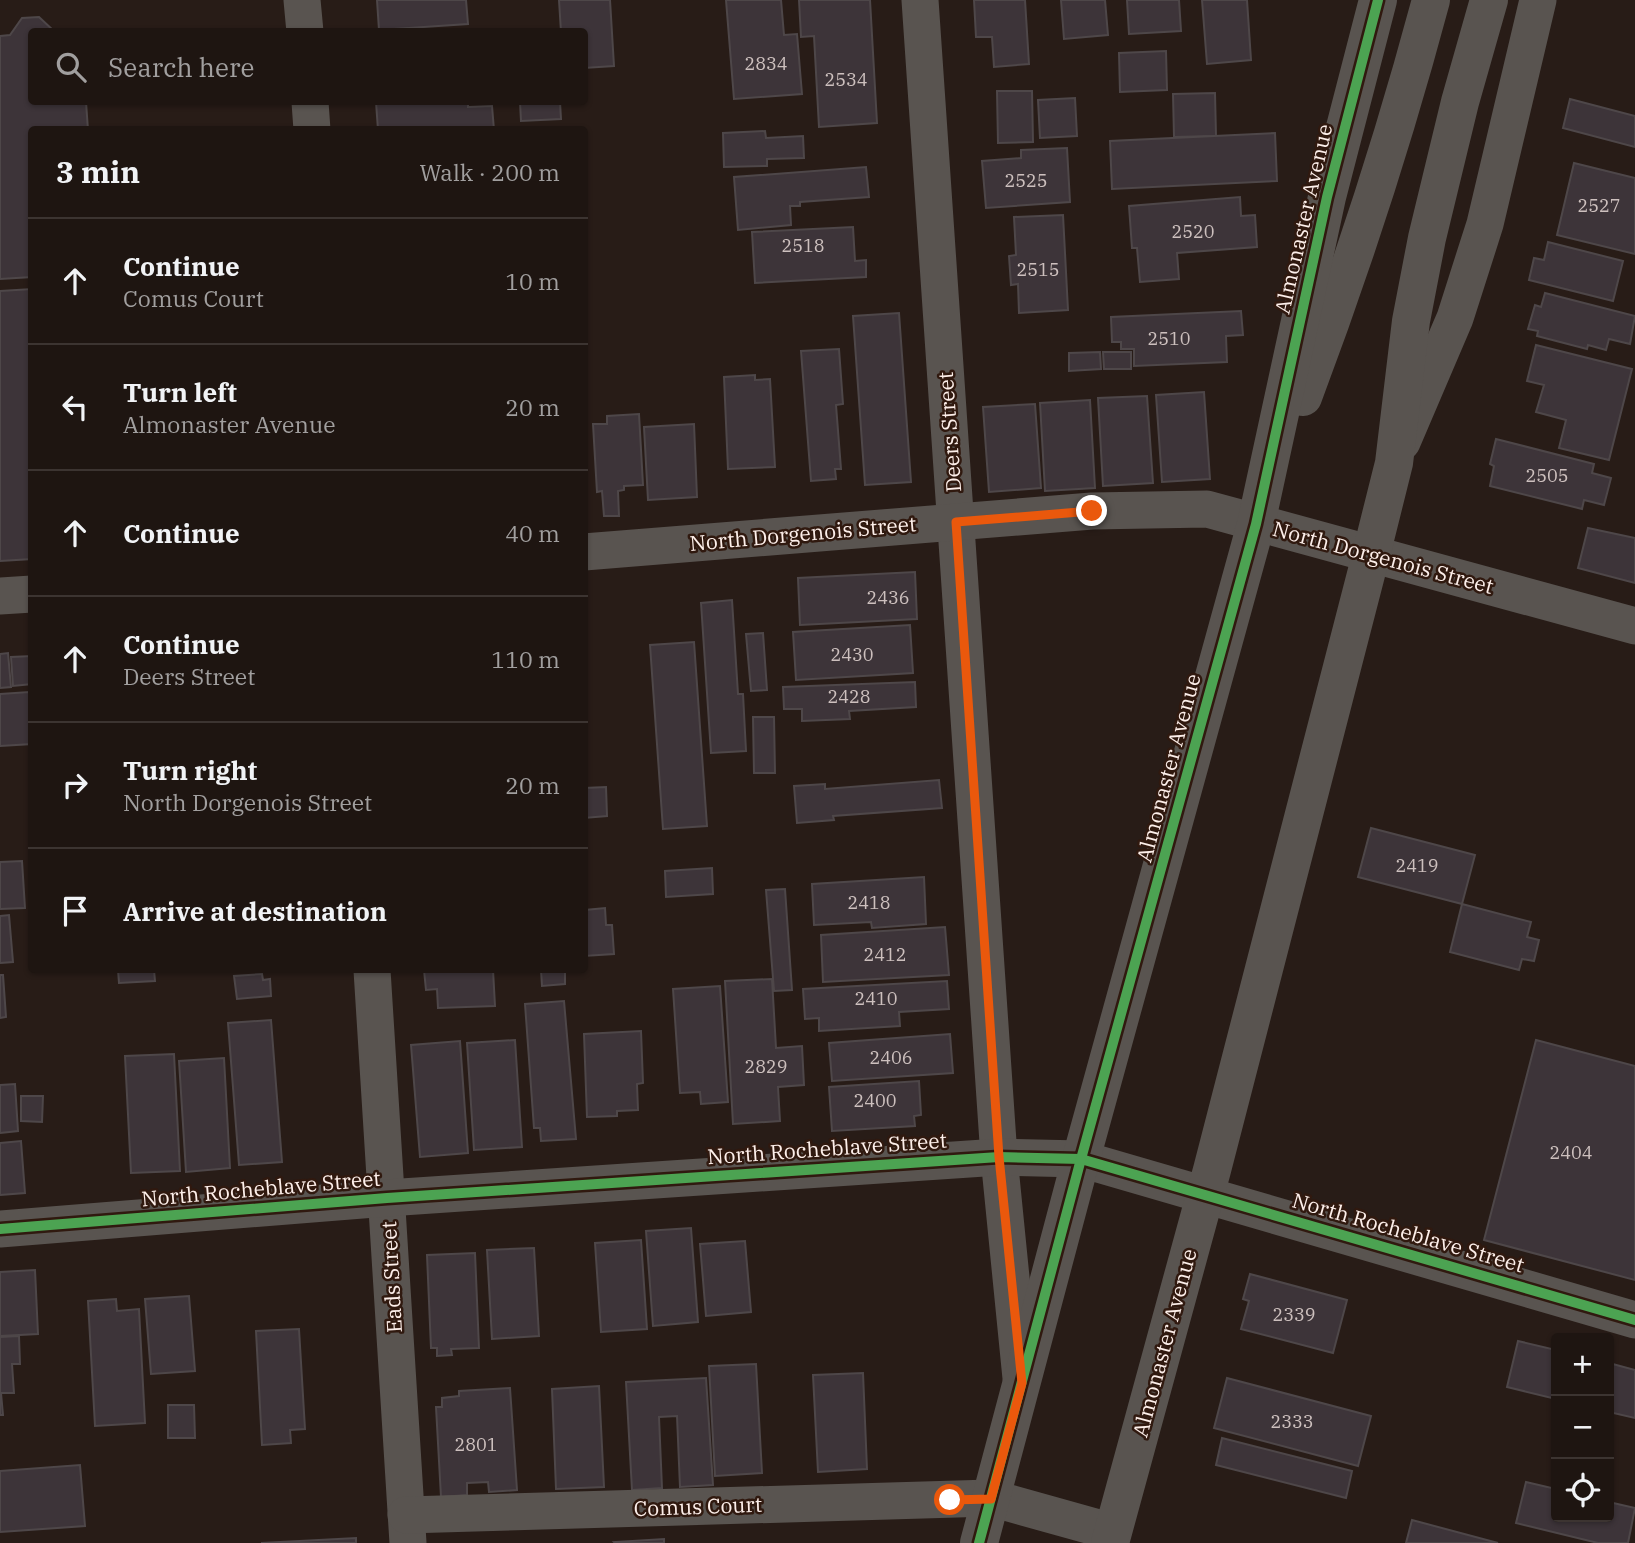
<!DOCTYPE html>
<meta charset="utf-8">
<style>
:root{--surface:#1e1511;--page:#261e1a;--text:#f1f3f6;--muted:#a19f9f;--line:#3c3431}
body{margin:0;font-family:"IBM Plex Serif",serif;background:var(--page);color:var(--text)}
.controls{position:absolute;right:21px;bottom:21px;display:grid;overflow:hidden;border-radius:7px;box-shadow:0 2px 5px #0004}
.controls button{width:63px;height:63px;display:grid;place-items:center;padding:0;border:0;border-bottom:2px solid var(--line);background:var(--surface);color:var(--text);font:35px sans-serif}
.stop{position:absolute;width:21px;height:21px;margin:-16px;border:5px solid #ea580c;border-radius:50%;background:#fff}
.stop.end{background:#ea580c;border-color:#fff;box-shadow:0 2px 7px #0008}
.list{margin:0;padding:0;list-style:none}
h2{display:flex;justify-content:space-between;align-items:center;height:91px;margin:0;padding:0 28px;font-size:30px}
h2 small{font-size:23px;font-weight:400;color:var(--muted)}
.list li{display:grid;grid-template-columns:46px 1fr auto;gap:21px;align-items:center;box-sizing:border-box;height:126px;padding:0 28px;border-top:2px solid var(--line)}
.list b{display:block;font-size:26px;white-space:nowrap}
.list p{margin:0;font-size:23px;white-space:nowrap;color:var(--muted)}
.list em{font-size:23px;font-style:normal;color:var(--muted)}
.icon{flex:none;width:38px;height:38px;fill:none;stroke:currentColor;stroke-width:2;stroke-linecap:round;stroke-linejoin:round}
.map{position:relative;flex:none;width:1635px;height:1543px;overflow:hidden}
.search{position:absolute;background:var(--surface);box-shadow:0 2px 5px #0004;left:28px;top:28px;width:560px;height:77px;display:flex;align-items:center;gap:18px;box-sizing:border-box;padding:0 24px;border-radius:7px;color:var(--muted);font-size:26px}
.panel{position:absolute;background:var(--surface);box-shadow:0 2px 5px #0004;left:28px;top:126px;width:560px;height:847px;border-radius:7px}
.map>svg:first-child{display:block}
.building{fill:#3d3439;stroke:#4e4749;stroke-width:2}
.lines{fill:none;stroke-linecap:round;stroke-linejoin:round}
.minor{stroke:#595450;stroke-width:37}
.tertiary{stroke:#595450;stroke-width:38}
.cycleway-casing{stroke:#30190f;stroke-width:15}
.cycleway{stroke:#4ca352;stroke-width:10}
.route{stroke:#ea580c;stroke-width:9}
.labels{text-anchor:middle;stroke-width:5;stroke-linejoin:round;paint-order:stroke}
.number-label{font-size:18px;fill:#cdc0be}
.street-label{font-size:21px;fill:#fdefea;stroke:#30190f}
</style>
<div class="map">
<svg width="1635" height="1543" viewBox="0 0 1635 1543">
<rect width="100%" height="100%" fill="#281c17"/>
<g class="building">
<polygon points="377,0 466,0 468,24 379,30"/>
<polygon points="559,0 610,0 614,66 584,68 584,32 561,32"/>
<polygon points="726,0 781,0 784,35 797,34 802,94 734,99"/>
<polygon points="799,0 870,0 877,123 819,127 814,36 801,37"/>
<polygon points="974,0 1025,0 1029,64 994,67 992,37 976,37"/>
<polygon points="1061,0 1105,0 1108,35 1064,39"/>
<polygon points="1127,0 1179,0 1181,31 1129,34"/>
<polygon points="1202,0 1247,0 1251,60 1207,64"/>
<polygon points="39,17 55,32 32,32 32,102 86,102 88,130 32,130 32,277 0,279 0,36 10,35 22,18"/>
<polygon points="1166,51 1167,90 1120,92 1119,53"/>
<polygon points="997,91 1032,91 1033,142 998,143"/>
<polygon points="1215,93 1216,136 1174,137 1173,94"/>
<polygon points="1075,98 1077,136 1040,138 1038,100"/>
<polygon points="1570,99 1635,116 1635,147 1563,128"/>
<polygon points="376,102 468,102 468,107 492,106 494,130 378,130"/>
<polygon points="520,102 560,102 561,119 521,121"/>
<polygon points="765,131 766,138 803,136 804,158 767,159 767,166 724,167 723,133"/>
<polygon points="1275,133 1277,181 1112,189 1110,141"/>
<polygon points="1067,148 1070,202 986,208 982,161 1021,158 1021,150"/>
<polygon points="1574,163 1635,178 1635,254 1557,235"/>
<polygon points="866,167 869,197 800,202 800,206 790,206 791,225 738,230 734,177"/>
<polygon points="1240,197 1241,216 1255,215 1257,247 1177,253 1179,279 1140,282 1137,248 1132,248 1129,206"/>
<polygon points="1063,215 1068,310 1019,313 1018,284 1011,285 1009,256 1016,255 1014,217"/>
<polygon points="853,227 855,261 866,260 866,277 755,283 752,232"/>
<polygon points="1548,242 1623,261 1613,301 1529,280 1534,258 1544,260"/>
<polygon points="32,289 32,559 0,561 0,291"/>
<polygon points="1545,293 1635,316 1630,344 1609,339 1606,350 1588,345 1587,349 1537,336 1538,331 1528,329 1535,305 1541,307"/>
<polygon points="1241,311 1243,335 1226,336 1227,362 1134,366 1134,349 1121,349 1121,342 1112,342 1111,317"/>
<polygon points="899,313 911,482 865,485 853,316"/>
<polygon points="1536,345 1632,369 1609,460 1559,448 1566,420 1536,412 1544,385 1527,381"/>
<polygon points="839,349 843,404 836,405 841,469 835,469 836,479 811,481 801,351"/>
<polygon points="1100,352 1101,369 1069,371 1069,353"/>
<polygon points="1103,352 1131,352 1131,369 1104,369"/>
<polygon points="755,375 755,380 770,379 775,467 728,469 724,377"/>
<polygon points="1204,392 1210,479 1162,482 1156,395"/>
<polygon points="1147,396 1153,483 1103,486 1098,398"/>
<polygon points="1090,400 1095,488 1045,491 1040,403"/>
<polygon points="1035,404 1041,488 989,492 983,407"/>
<polygon points="639,414 643,485 624,486 624,490 618,491 619,516 604,516 602,491 597,492 593,424 607,424 607,416"/>
<polygon points="694,424 697,497 648,500 644,427"/>
<polygon points="1496,439 1594,464 1592,473 1611,478 1604,505 1584,500 1582,509 1490,486 1494,466 1490,464"/>
<polygon points="1588,528 1635,538 1635,583 1578,568"/>
<polygon points="915,572 917,619 800,625 798,578"/>
<polygon points="732,600 738,694 743,694 746,751 711,753 701,603"/>
<polygon points="910,625 913,673 796,680 793,632"/>
<polygon points="763,633 767,690 751,691 746,634"/>
<polygon points="694,642 707,826 663,829 650,645"/>
<polygon points="8,653 11,687 0,688 0,654"/>
<polygon points="32,656 32,684 13,686 11,657"/>
<polygon points="915,682 916,707 849,711 850,719 802,721 802,709 784,709 783,687"/>
<polygon points="29,692 32,744 0,746 0,694"/>
<polygon points="753,717 774,717 775,773 754,773"/>
<polygon points="939,780 942,808 833,816 834,820 797,823 794,786 825,784 825,789"/>
<polygon points="606,787 607,816 584,818 584,788"/>
<polygon points="1371,828 1475,855 1462,904 1358,877"/>
<polygon points="22,861 25,908 0,909 0,862"/>
<polygon points="712,868 713,894 666,897 665,871"/>
<polygon points="924,877 926,924 872,928 871,922 814,925 812,884"/>
<polygon points="785,889 792,990 774,991 766,890"/>
<polygon points="1462,904 1531,922 1527,937 1539,940 1534,961 1522,959 1519,970 1450,952"/>
<polygon points="605,908 606,925 612,925 614,954 584,956 585,910"/>
<polygon points="9,915 13,962 0,963 0,916"/>
<polygon points="945,927 949,975 823,982 821,935"/>
<polygon points="118,970 154,970 155,981 119,983"/>
<polygon points="424,970 493,970 495,1006 438,1008 437,989 426,990"/>
<polygon points="541,970 565,970 565,984 542,986"/>
<polygon points="262,974 263,980 270,979 271,996 237,999 234,976"/>
<polygon points="0,975 3,975 6,1017 0,1018"/>
<polygon points="772,979 776,1048 802,1046 804,1085 778,1087 780,1121 733,1124 725,981"/>
<polygon points="947,981 949,1009 899,1012 900,1026 819,1031 819,1018 805,1019 803,989"/>
<polygon points="720,986 728,1102 701,1104 700,1092 680,1093 673,989"/>
<polygon points="564,1001 576,1139 541,1141 540,1128 534,1128 525,1004"/>
<polygon points="271,1020 282,1162 239,1165 228,1023"/>
<polygon points="641,1031 643,1083 637,1084 638,1110 617,1111 617,1116 587,1117 584,1034"/>
<polygon points="950,1034 953,1073 832,1081 829,1043"/>
<polygon points="515,1040 522,1147 474,1150 467,1043"/>
<polygon points="1536,1040 1635,1066 1635,1280 1484,1240"/>
<polygon points="460,1041 468,1153 420,1157 411,1045"/>
<polygon points="174,1054 180,1171 131,1173 125,1056"/>
<polygon points="224,1058 230,1168 186,1172 179,1061"/>
<polygon points="919,1081 921,1115 914,1116 915,1126 832,1131 829,1087"/>
<polygon points="15,1084 18,1131 0,1133 0,1085"/>
<polygon points="21,1096 43,1096 42,1122 21,1121"/>
<polygon points="21,1141 25,1193 0,1195 0,1143"/>
<polygon points="691,1228 698,1322 653,1326 646,1231"/>
<polygon points="641,1240 647,1329 601,1332 595,1243"/>
<polygon points="745,1241 751,1312 706,1316 700,1244"/>
<polygon points="534,1248 539,1336 492,1339 487,1250"/>
<polygon points="475,1253 479,1348 451,1349 452,1355 437,1356 437,1348 431,1348 427,1255"/>
<polygon points="35,1270 38,1334 0,1336 0,1272"/>
<polygon points="1250,1274 1347,1300 1333,1353 1241,1329 1249,1301 1243,1299"/>
<polygon points="189,1296 195,1371 151,1374 145,1299"/>
<polygon points="116,1299 117,1311 139,1309 145,1423 95,1426 88,1301"/>
<polygon points="299,1329 305,1429 290,1430 291,1443 262,1445 256,1331"/>
<polygon points="19,1336 20,1364 12,1364 14,1393 1,1393 3,1415 0,1415 0,1337"/>
<polygon points="1518,1341 1556,1350 1556,1399 1507,1387"/>
<polygon points="1609,1363 1635,1370 1635,1418 1609,1412"/>
<polygon points="756,1364 762,1473 715,1476 709,1366"/>
<polygon points="863,1373 867,1469 818,1472 813,1375"/>
<polygon points="706,1378 713,1485 680,1487 677,1416 659,1417 662,1488 632,1490 626,1382"/>
<polygon points="1227,1378 1371,1416 1358,1466 1214,1428"/>
<polygon points="599,1386 604,1487 556,1489 552,1389"/>
<polygon points="510,1388 517,1490 489,1492 488,1482 467,1483 467,1495 441,1497 436,1407 442,1407 442,1398 459,1396 459,1391"/>
<polygon points="168,1405 194,1405 195,1438 168,1438"/>
<polygon points="1222,1438 1352,1471 1346,1498 1216,1465"/>
<polygon points="80,1465 85,1526 0,1532 0,1471"/>
<polygon points="1526,1482 1556,1489 1556,1517 1609,1517 1609,1502 1635,1508 1628,1543 1598,1543 1516,1523"/>
<polygon points="1412,1520 1498,1543 1406,1543"/>
<polygon points="356,1538 356,1543 261,1543"/>
<polygon points="664,1539 664,1543 615,1543 614,1542"/>
</g>
<g class="lines">
<g class="minor">
<polyline points="302,0 305,32"/>
<polyline points="920,0 999,1157 1021,1378"/>
<polyline points="310,102 312,130"/>
<polyline points="1402,442 1455,318 1485,224 1538,0"/>
<polyline points="584,552 1092,511 1207,509 1635,626"/>
<polyline points="0,596 32,594"/>
<polyline points="372,970 408,1543"/>
<polyline points="0,1229 387,1198 999,1157 1081,1159 1635,1320"/>
<polyline points="406,1515 991,1498 1113,1532"/>
</g>
<g class="tertiary">
<path d="M1303,397c49,-130 92,-262 128,-397"/>
<polyline points="979,1543 1081,1159 1256,524 1327,197 1378,0"/>
<polyline points="1110,1543 1212,1170 1371,555 1394,463 1411,321 1427,238 1460,102 1489,0"/>
</g>
<defs>
<g id="cycleway">
<polyline points="0,1229 387,1198 999,1157 1081,1159 1635,1320"/>
<polyline points="979,1543 1081,1159 1256,524 1327,197 1378,0"/>
</g>
</defs>
<use href="#cycleway" class="cycleway-casing"/>
<use href="#cycleway" class="cycleway"/>
</g>
<g class="lines">
<polyline class="route" points="950,1500 991,1499 1022,1383 999,1157 956,522 1092,511"/>
</g>
<g class="labels">
<g class="number-label">
<text x="766" y="70">2834</text>
<text x="846" y="86">2534</text>
<text x="1026" y="187">2525</text>
<text x="1599" y="212">2527</text>
<text x="1193" y="238">2520</text>
<text x="803" y="252">2518</text>
<text x="1038" y="276">2515</text>
<text x="1169" y="345">2510</text>
<text x="1547" y="482">2505</text>
<text x="888" y="604">2436</text>
<text x="852" y="661">2430</text>
<text x="849" y="703">2428</text>
<text x="1417" y="872">2419</text>
<text x="869" y="909">2418</text>
<text x="885" y="961">2412</text>
<text x="876" y="1005">2410</text>
<text x="891" y="1064">2406</text>
<text x="766" y="1073">2829</text>
<text x="875" y="1107">2400</text>
<text x="1571" y="1159">2404</text>
<text x="1294" y="1321">2339</text>
<text x="1292" y="1428">2333</text>
<text x="476" y="1451">2801</text>
</g>
<g class="street-label">
<text transform="translate(1304 219) rotate(-77)" y="7">Almonaster Avenue</text>
<text transform="translate(950 432) rotate(-94)" y="7">Deers Street</text>
<text transform="translate(803 534) rotate(-5)" y="7">North Dorgenois Street</text>
<text transform="translate(1383 558) rotate(15)" y="7">North Dorgenois Street</text>
<text transform="translate(1169 768) rotate(-75)" y="7">Almonaster Avenue</text>
<text transform="translate(827 1149) rotate(-4)" y="7">North Rocheblave Street</text>
<text transform="translate(261 1189) rotate(-5)" y="7">North Rocheblave Street</text>
<text transform="translate(1408 1233) rotate(16)" y="7">North Rocheblave Street</text>
<text transform="translate(392 1277) rotate(-93)" y="7">Eads Street</text>
<text transform="translate(1165 1343) rotate(-75)" y="7">Almonaster Avenue</text>
<text transform="translate(698 1507) rotate(-2)" y="7">Comus Court</text>
</g>
</g>
</svg>
<div class="controls">
<button>+</button>
<button>−</button>
<button><svg class="icon" aria-label="locate" viewBox="0 0 24 24"><circle cx="12" cy="12" r="6"/><path d="M12 2v4M12 18v4M2 12h4M18 12h4"/></svg></button>
</div>
<div class="stop" style="left:950px;top:1500px"></div>
<div class="stop end" style="left:1092px;top:511px"></div>
<div class="search"><svg class="icon" aria-label="search" viewBox="0 0 24 24"><circle cx="10" cy="10" r="6"/><path d="M15 15l6 6"/></svg>Search here</div>
<section class="panel">
<h2>3 min<small>Walk · 200 m</small></h2>
<ul class="list">
<li><svg class="icon" aria-label="ahead" viewBox="0 0 24 24"><path d="M12 20V5M6 11l6-6 6 6"/></svg><div><b>Continue</b><p>Comus Court</p></div><em>10 m</em></li>
<li><svg class="icon" aria-label="left" viewBox="0 0 24 24"><path d="M17 20v-9H6M10 6l-5 5 5 5"/></svg><div><b>Turn left</b><p>Almonaster Avenue</p></div><em>20 m</em></li>
<li><svg class="icon" aria-label="ahead" viewBox="0 0 24 24"><path d="M12 20V5M6 11l6-6 6 6"/></svg><div><b>Continue</b></div><em>40 m</em></li>
<li><svg class="icon" aria-label="ahead" viewBox="0 0 24 24"><path d="M12 20V5M6 11l6-6 6 6"/></svg><div><b>Continue</b><p>Deers Street</p></div><em>110 m</em></li>
<li><svg class="icon" aria-label="right" viewBox="0 0 24 24"><path d="M7 20v-9h11M14 6l5 5-5 5"/></svg><div><b>Turn right</b><p>North Dorgenois Street</p></div><em>20 m</em></li>
<li><svg class="icon" aria-label="arrive" viewBox="0 0 24 24"><path d="M6 21V4h12l-3 4 3 4H6"/></svg><div><b>Arrive at destination</b></div></li>
</ul>
</section>
</div>
